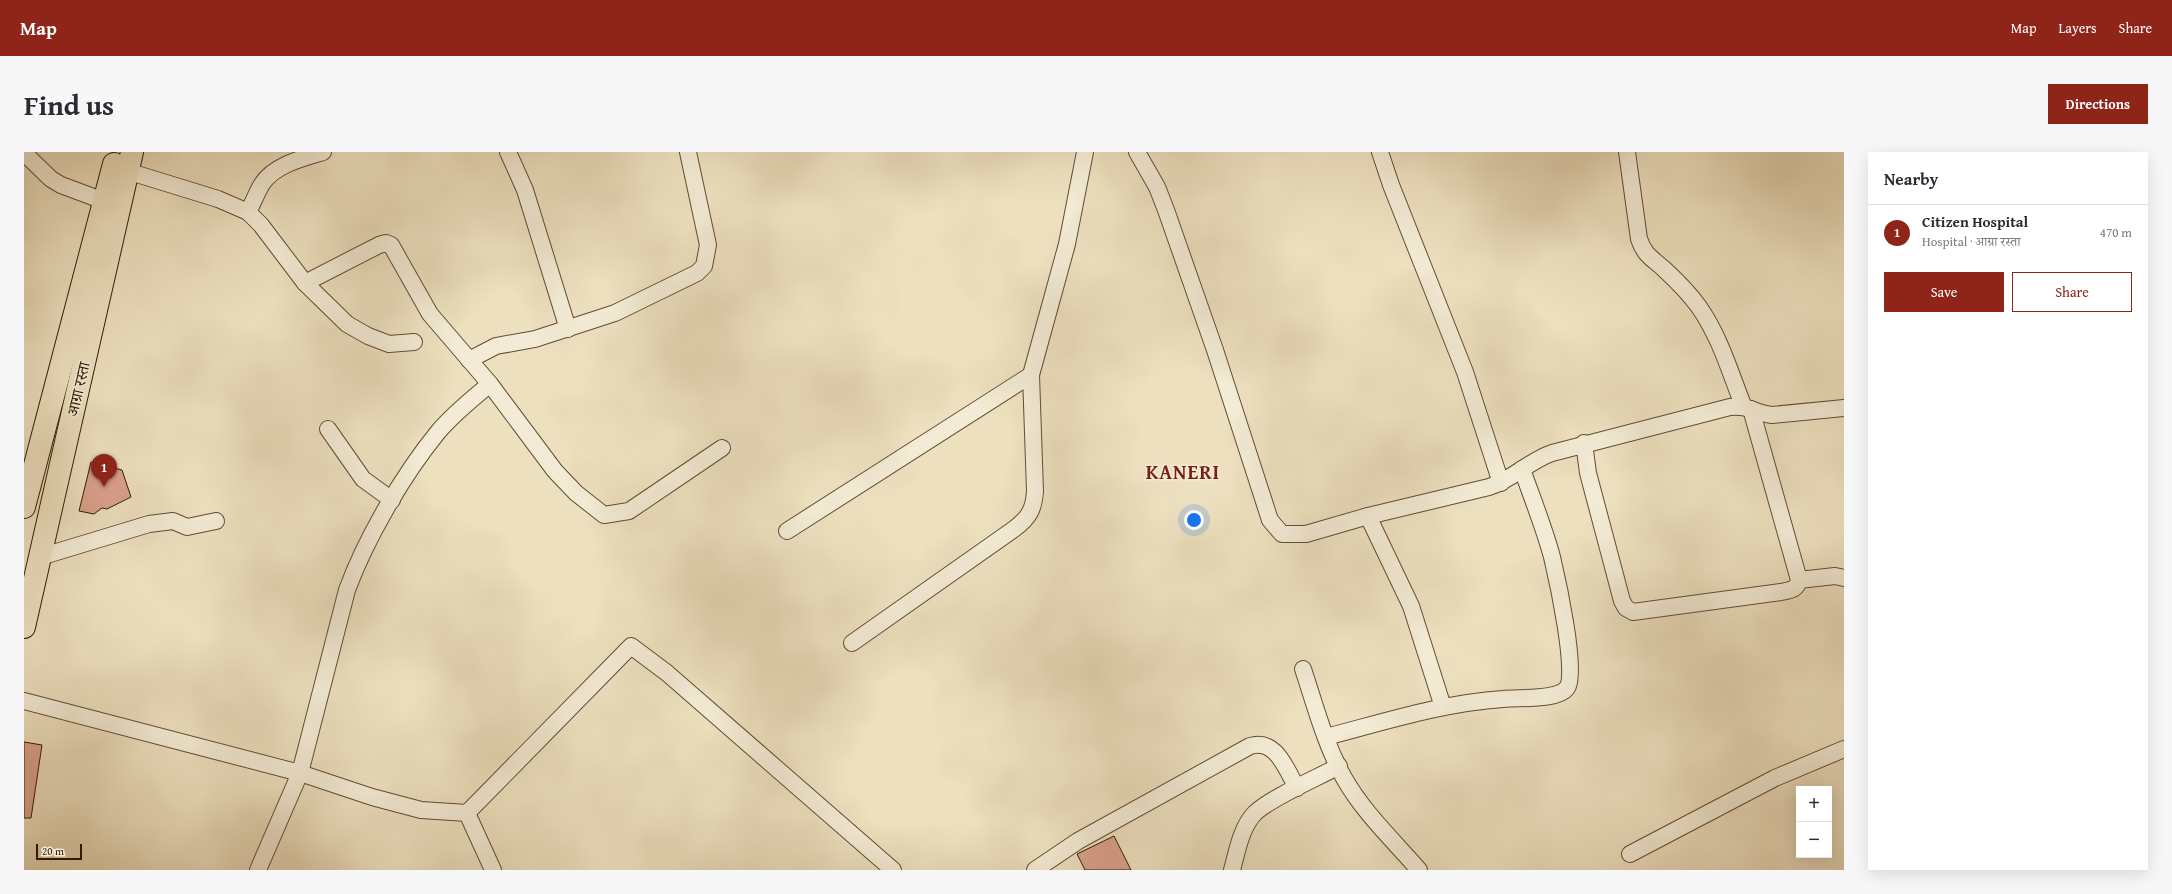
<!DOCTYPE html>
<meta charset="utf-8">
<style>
:root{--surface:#fff;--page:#f7f7f7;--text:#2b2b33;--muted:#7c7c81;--line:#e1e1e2;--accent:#8f2418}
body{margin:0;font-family:"Gentium Book Plus","Noto Serif Devanagari",serif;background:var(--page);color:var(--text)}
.controls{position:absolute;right:12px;bottom:12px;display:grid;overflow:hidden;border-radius:0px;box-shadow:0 4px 16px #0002}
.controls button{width:36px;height:36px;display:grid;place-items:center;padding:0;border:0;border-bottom:1px solid var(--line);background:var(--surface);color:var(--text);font:20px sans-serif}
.scale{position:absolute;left:12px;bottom:10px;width:46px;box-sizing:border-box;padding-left:4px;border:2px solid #321c00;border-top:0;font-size:11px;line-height:14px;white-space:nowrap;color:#321c00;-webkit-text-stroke:3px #f3ebd5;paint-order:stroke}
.you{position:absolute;left:1170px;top:368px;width:14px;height:14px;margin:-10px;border:3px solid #fff;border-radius:50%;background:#1a73e8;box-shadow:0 0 0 6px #1a73e833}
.badge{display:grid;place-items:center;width:26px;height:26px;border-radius:50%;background:var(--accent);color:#fff;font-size:13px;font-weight:700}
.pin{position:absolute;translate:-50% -33px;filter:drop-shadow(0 1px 2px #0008)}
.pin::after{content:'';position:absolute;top:21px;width:14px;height:12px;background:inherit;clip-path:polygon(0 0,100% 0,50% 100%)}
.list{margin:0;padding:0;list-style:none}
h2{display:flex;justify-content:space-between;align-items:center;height:52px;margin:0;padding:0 16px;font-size:17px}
h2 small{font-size:13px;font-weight:400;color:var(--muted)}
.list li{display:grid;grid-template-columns:26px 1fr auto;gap:12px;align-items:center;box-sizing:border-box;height:56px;padding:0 16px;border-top:1px solid var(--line)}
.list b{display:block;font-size:15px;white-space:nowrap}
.list p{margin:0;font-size:13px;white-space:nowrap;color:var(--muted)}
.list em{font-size:13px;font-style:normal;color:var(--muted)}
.actions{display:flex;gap:8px;padding:12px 16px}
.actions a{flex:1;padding:9px 0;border:1px solid var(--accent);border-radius:0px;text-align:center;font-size:14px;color:var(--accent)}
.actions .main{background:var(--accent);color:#fff}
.map{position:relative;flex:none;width:1820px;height:718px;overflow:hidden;border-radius:0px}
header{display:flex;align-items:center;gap:24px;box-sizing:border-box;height:56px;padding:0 20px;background:var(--accent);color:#fff}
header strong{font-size:19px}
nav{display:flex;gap:22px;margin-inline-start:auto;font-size:14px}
.intro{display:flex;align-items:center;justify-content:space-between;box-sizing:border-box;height:96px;padding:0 24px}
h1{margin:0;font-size:28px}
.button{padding:10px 18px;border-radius:0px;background:var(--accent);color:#fff;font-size:14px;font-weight:700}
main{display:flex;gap:24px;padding:0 24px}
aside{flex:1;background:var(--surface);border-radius:0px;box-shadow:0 4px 16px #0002}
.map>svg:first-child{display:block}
.building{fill:#dca18d;stroke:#321c00}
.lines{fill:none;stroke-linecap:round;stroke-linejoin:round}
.minor-casing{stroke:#614d30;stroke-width:18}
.highway-casing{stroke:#321c00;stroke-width:24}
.minor{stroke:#f3ebd5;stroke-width:16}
.highway{stroke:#ede0bf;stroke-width:22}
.labels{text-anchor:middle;stroke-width:3;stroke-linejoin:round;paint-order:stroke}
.street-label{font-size:16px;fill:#321c00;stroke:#f3ebd5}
.district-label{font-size:20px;font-weight:bold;letter-spacing:1px;fill:#7a1f14;stroke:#f3ebd5}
</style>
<header>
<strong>Map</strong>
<nav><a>Map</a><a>Layers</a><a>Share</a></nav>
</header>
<div class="intro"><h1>Find us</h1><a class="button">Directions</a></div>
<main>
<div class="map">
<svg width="1820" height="718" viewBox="0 0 1820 718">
<rect width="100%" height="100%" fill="#ede0bf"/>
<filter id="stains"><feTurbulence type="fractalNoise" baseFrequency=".005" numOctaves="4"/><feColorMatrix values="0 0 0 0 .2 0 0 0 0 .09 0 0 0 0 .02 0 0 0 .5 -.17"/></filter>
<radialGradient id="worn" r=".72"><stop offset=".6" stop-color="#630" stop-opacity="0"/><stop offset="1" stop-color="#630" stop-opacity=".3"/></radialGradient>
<g class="building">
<polygon points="67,310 98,318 107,345 83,357 78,356 70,362 55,359"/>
<polygon points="0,590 18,593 7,666 0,666"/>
<polygon points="1090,684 1107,718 1061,718 1053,702"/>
</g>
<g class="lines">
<defs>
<g id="minor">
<polyline points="484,0 501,38 544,177"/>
<path d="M1113,0l20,35 9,23 49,140 55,170 12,14h24l62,-18 121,-29c24,-8 40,-26 63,-34l178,-46c19,-2 24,6 42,8l72,-7"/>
<polyline points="1356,0 1367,33 1441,220 1477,331"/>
<path d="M1603,0l12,87c6,17 13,19 25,30 13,12 25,24 35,38 21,30 31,65 44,98"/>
<polyline points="0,1 27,27 37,33 80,49"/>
<polyline points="103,19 194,47 224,60 237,73 281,131 323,172 344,184 365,192 390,190"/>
<path d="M224,60c5,-9 9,-20 14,-28 12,-19 41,-26 61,-32"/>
<polyline points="281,131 355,93 362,91 367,93 406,162 466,232 531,319 552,341 580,363 605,359 698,296"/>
<polyline points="445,208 472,194 511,187 591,161 673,121 680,114 684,93 664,0"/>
<polyline points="304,277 339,327 368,348"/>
<path d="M1560,291l4,30 34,128 4,7 7,4 148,-20c9,-2 16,-2 18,-12l-48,-171"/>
<polyline points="1344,364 1387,454 1419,555"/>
<polyline points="763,379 1007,223"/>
<polyline points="16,405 125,372 149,369 163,375 192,369"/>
<polyline points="1775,428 1811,424 1820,426"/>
<path d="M828,491l162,-114c15,-11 20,-20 21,-38l-4,-116 36,-131 18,-92"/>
<path d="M1279,517c12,36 22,75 41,109 19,34 50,63 75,92"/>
<polyline points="0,549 276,621 348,645 397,658 443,661 607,494 643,521 869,718"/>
<path d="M1302,585c58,-15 116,-34 177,-38 15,-2 54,2 64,-11 11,-15 -10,-110 -15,-131 -8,-30 -20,-59 -30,-88"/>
<polyline points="443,661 469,718"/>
<polyline points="1606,702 1751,626 1820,597"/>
<path d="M234,718l42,-97 47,-183c19,-52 56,-115 91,-158 15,-18 34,-33 52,-48"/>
<path d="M1011,718l43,-29 172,-95c26,-8 36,23 47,42"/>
<path d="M1208,718c5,-18 9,-43 23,-57 17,-16 62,-35 84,-47"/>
</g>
<g id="highway">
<polyline points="0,355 90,12"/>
<polyline points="0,475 108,0"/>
</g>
</defs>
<use href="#minor" class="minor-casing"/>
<use href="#highway" class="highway-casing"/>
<use href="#minor" class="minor"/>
<use href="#highway" class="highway"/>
</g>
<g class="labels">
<g class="street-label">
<text transform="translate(54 237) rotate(-77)" y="6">आग्रा रस्ता</text>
</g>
<g class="district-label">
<text x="1159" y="327">KANERI</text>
</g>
</g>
<rect width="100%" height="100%" filter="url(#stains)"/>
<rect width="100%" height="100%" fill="url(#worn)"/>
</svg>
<div class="controls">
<button>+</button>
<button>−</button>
</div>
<div class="scale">20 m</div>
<div class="you"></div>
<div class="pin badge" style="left:80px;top:335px">1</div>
</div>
<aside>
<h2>Nearby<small></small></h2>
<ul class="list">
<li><span class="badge">1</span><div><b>Citizen Hospital</b><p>Hospital · आग्रा रस्ता</p></div><em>470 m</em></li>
</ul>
<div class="actions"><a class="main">Save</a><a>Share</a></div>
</aside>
</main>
